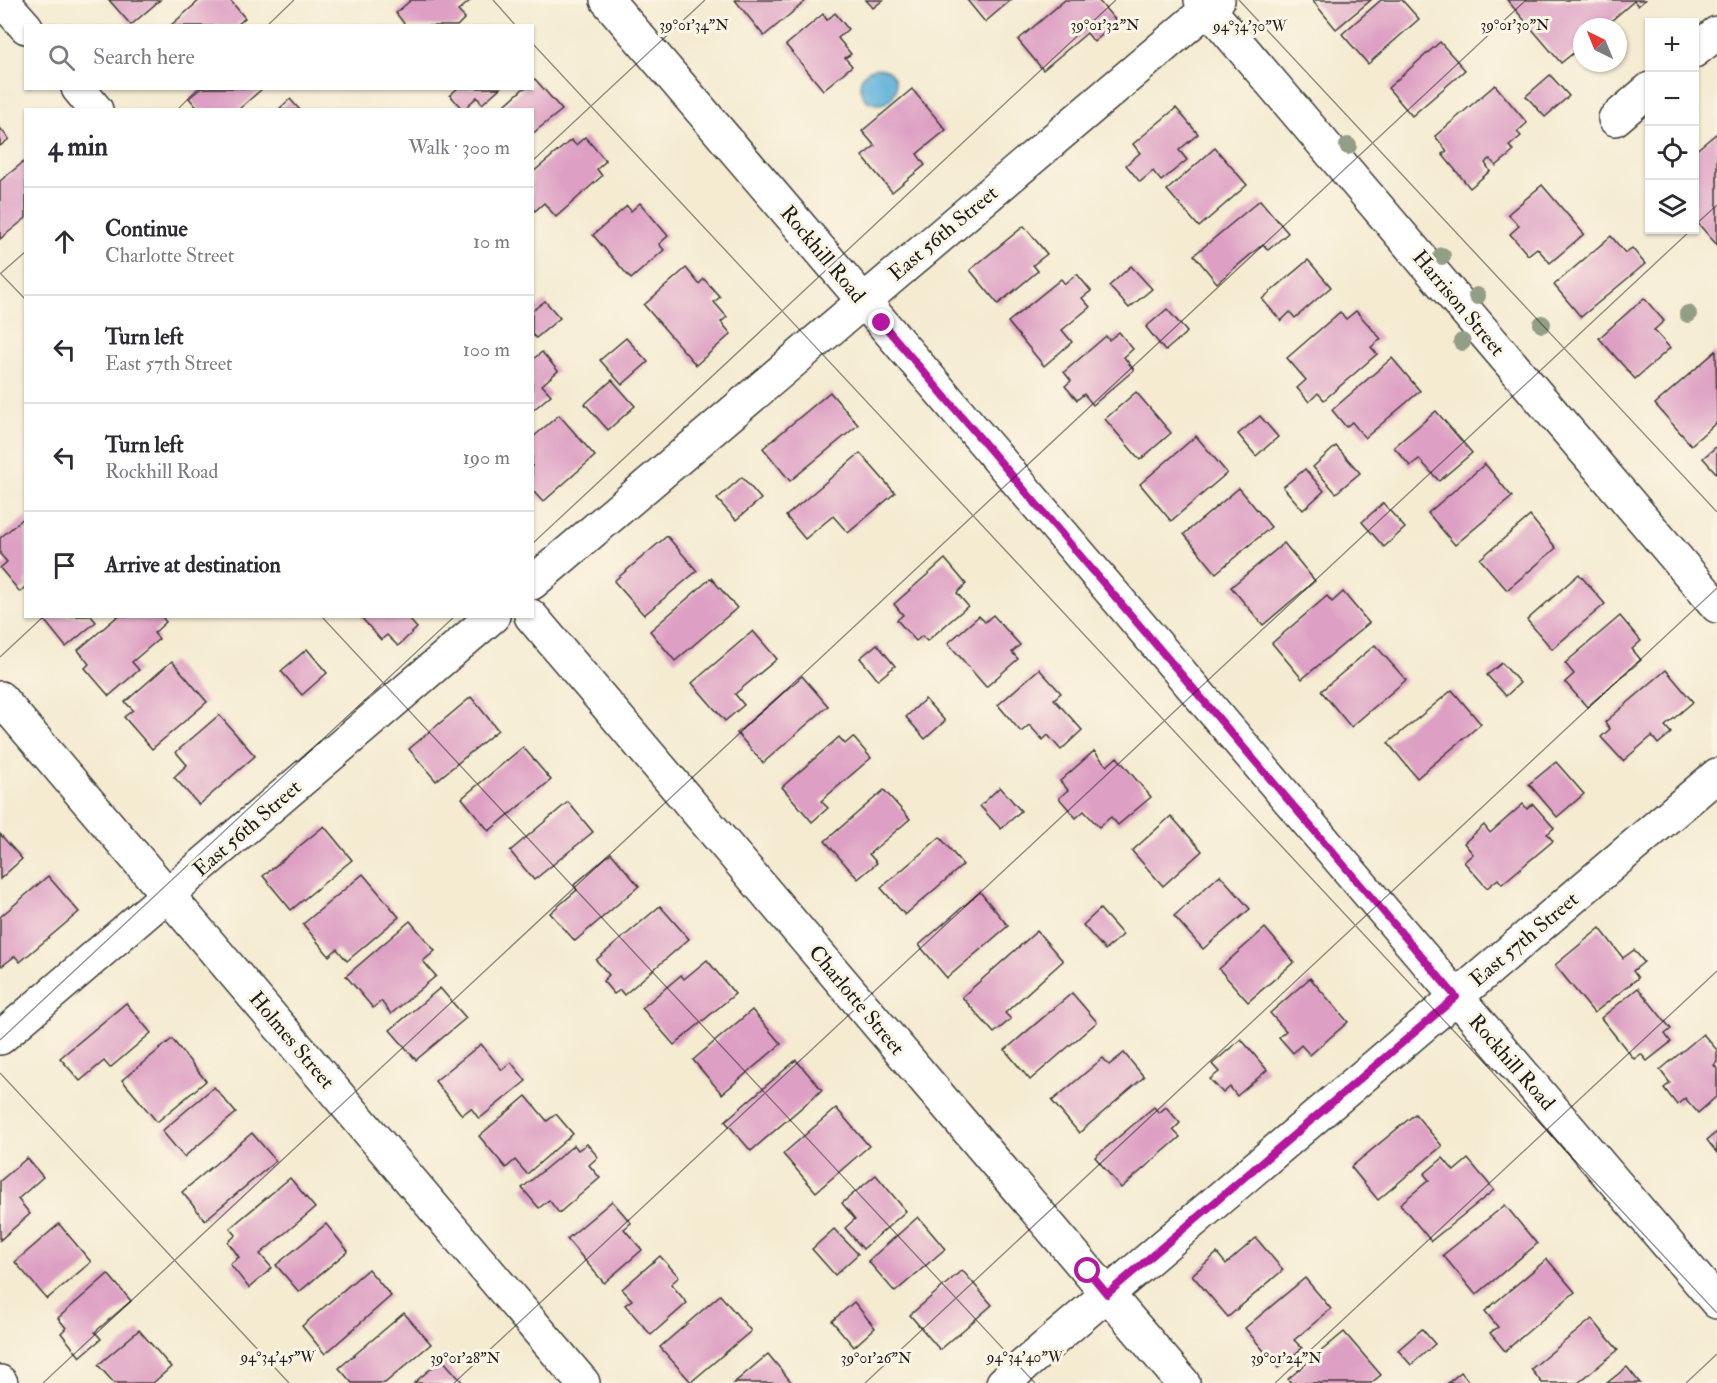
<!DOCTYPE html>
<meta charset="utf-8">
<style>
:root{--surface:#fff;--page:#f7f7f7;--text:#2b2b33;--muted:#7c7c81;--line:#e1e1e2}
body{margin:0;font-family:"IM FELL Double Pica",serif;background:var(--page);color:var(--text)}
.controls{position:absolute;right:18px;top:18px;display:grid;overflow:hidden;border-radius:0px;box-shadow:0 2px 4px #0004}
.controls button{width:54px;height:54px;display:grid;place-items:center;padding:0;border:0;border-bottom:2px solid var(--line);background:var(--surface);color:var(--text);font:30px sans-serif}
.compass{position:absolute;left:1573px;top:18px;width:54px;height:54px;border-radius:50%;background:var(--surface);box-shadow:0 2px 4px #0004;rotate:317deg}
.stop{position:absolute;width:18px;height:18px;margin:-14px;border:4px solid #b5179e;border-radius:50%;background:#fff}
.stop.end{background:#b5179e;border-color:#fff;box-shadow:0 2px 6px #0008}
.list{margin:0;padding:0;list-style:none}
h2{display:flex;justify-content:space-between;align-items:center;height:78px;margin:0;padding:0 24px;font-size:26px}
h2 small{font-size:20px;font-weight:400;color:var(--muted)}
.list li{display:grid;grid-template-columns:39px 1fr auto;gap:18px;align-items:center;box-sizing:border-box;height:108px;padding:0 24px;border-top:2px solid var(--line)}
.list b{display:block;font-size:22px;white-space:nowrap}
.list p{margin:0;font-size:20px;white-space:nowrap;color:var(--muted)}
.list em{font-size:20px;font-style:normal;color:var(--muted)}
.icon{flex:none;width:33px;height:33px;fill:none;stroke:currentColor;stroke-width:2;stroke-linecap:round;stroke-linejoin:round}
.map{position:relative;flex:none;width:1717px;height:1383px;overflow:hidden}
.search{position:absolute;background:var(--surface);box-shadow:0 2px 4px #0004;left:24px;top:24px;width:510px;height:66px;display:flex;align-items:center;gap:15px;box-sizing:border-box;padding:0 21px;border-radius:0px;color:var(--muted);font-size:22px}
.panel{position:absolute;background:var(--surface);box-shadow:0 2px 4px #0004;left:24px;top:108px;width:510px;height:510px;border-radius:0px}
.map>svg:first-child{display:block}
.water{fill:#5db1d9;stroke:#3c667a;stroke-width:1.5}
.building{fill:#dd9fc3}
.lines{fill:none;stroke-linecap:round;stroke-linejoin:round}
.minor-casing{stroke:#3c3b37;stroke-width:36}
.major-casing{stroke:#3c3b37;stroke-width:36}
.minor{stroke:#fff;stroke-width:33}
.major{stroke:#fff;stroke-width:33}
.tree{fill:#939e86}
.route{stroke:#b5179e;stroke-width:8}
.ticks{fill:none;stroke:#1c1c1c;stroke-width:1.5;stroke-opacity:0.45}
.labels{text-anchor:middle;stroke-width:6;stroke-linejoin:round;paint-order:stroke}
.street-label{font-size:21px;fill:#1c1c1c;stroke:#fcf5e5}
.ticks-label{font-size:15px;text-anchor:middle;fill:#1c1c1c;stroke:#fcf5e5;stroke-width:6;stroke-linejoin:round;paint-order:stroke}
</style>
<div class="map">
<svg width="1717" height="1383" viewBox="0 0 1717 1383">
<rect width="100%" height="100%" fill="#fcf5e5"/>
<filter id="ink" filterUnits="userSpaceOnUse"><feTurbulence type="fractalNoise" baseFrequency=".0167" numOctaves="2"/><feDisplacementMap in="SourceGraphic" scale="12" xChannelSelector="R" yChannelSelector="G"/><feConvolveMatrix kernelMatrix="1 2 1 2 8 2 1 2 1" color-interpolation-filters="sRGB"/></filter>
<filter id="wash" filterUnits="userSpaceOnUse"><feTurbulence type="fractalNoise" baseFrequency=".008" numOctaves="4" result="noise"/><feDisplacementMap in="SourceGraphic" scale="24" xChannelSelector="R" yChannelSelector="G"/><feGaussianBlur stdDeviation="1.35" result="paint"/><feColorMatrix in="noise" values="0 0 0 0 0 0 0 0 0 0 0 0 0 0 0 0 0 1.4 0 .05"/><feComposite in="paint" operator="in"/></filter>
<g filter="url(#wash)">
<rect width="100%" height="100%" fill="#f4ebd1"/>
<circle class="water" cx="878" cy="86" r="18"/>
<g id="blocks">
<g class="building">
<polygon points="109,0 160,0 131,25"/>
<polygon points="200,0 230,0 245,18 236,26 170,26"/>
<polygon points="411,0 471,0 458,11 465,18 457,26 406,26 396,13"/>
<polygon points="735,0 807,0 764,36"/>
<polygon points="866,0 883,0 873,8"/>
<polygon points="967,0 1011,0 985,22"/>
<polygon points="1065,0 1098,0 1117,22 1094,42 1087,33 1043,70 1018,40"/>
<polygon points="1312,0 1371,0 1336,29"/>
<polygon points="1381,0 1402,0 1419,19 1368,64 1342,34"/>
<polygon points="1507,0 1645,0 1638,6 1634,1 1604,27 1582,27 1582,46 1561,63"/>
<polygon points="835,13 848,29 838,38 851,54 845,58 852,66 823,90 786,45 823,14 827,20"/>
<polygon points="1440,42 1465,70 1412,116 1388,88"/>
<polygon points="1550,75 1569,96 1545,117 1526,96"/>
<polygon points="535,79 562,110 532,134 532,110 499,110 524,88 532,88 532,81"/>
<polygon points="1495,85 1527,123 1517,132 1521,136 1509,146 1514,151 1496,166 1490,159 1485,163 1490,171 1470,188 1442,154 1447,151 1435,136"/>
<polygon points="201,88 263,88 238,110 199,110 189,98"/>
<polygon points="458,88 500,88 482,104 477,97 463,110 450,95"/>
<polygon points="912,89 946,130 917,154 925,165 892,192 862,156 875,146 862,131"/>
<polygon points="290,99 300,110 278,110"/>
<polygon points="1176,108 1198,134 1179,150 1187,160 1161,181 1153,171 1140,182 1126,165 1140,153 1133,144"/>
<polygon points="0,128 9,139 0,146"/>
<polygon points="1717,133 1717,245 1694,219 1694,152"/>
<polygon points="585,137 606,161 597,169 602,176 556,217 544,203 535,211 532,208 532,173 571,140 576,145"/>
<polygon points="1215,148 1247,185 1199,227 1167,190"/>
<polygon points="26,160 26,218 0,239 0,181"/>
<polygon points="1542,185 1584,234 1550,263 1537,248 1528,255 1510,234 1519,226 1508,214"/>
<polygon points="1260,200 1288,233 1268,250 1263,244 1217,283 1194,255"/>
<polygon points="640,203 668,236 659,244 664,250 631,279 593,235 627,206 631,211"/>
<polygon points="1024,226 1047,254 1033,265 1038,271 998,304 970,270"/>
<polygon points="1611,236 1625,253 1632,248 1645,264 1581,317 1554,285"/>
<polygon points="1308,260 1331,287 1295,318 1290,312 1281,321 1262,299"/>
<polygon points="1131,266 1152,289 1129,308 1109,286"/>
<polygon points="686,268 699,284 704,279 720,297 714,302 727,317 721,322 731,334 696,365 644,305"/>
<polygon points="1077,274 1091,291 1082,298 1090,307 1062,330 1072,342 1044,366 1008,322 1061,279 1065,284"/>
<polygon points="1644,298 1664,321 1654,330 1670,348 1635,379 1599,338"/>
<polygon points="545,301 560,318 536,338 532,334 532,311"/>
<polygon points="1167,309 1187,332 1165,351 1146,327"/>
<polygon points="1356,311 1381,339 1371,347 1377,354 1324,400 1318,393 1309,402 1297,388 1306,380 1287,358 1340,312 1346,319"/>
<polygon points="1119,332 1133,349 1124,357 1134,370 1093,405 1084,394 1077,400 1065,386 1071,381 1064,372 1106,336 1109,340"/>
<polygon points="626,338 648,362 622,385 600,360"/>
<polygon points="1716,351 1717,425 1716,423 1691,445 1655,404"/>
<polygon points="542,352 558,371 542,385 551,395 532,411 532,360"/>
<polygon points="1392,358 1420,391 1365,438 1352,422 1346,427 1332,410"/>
<polygon points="612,380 635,406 608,430 585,404"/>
<polygon points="830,392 858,425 790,481 763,448"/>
<polygon points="1136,392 1171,433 1140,460 1105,419"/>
<polygon points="1436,411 1472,453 1439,481 1419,459 1410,466 1394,447"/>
<polygon points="559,415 595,456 543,502 532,490 532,438"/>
<polygon points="1260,416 1278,437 1256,456 1238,434"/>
<polygon points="1196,436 1227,473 1171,521 1140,484"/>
<polygon points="1336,446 1360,473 1336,493 1313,467"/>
<polygon points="1717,446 1717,474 1703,458"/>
<polygon points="860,453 895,493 848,533 833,516 805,539 786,516"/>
<polygon points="1485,464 1512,497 1455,545 1428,513"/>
<polygon points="1305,469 1324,491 1303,510 1283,487"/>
<polygon points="742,477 761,499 736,520 717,499"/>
<polygon points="1239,488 1271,527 1216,573 1184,534"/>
<polygon points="1383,503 1405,528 1384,547 1362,522"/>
<polygon points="26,516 26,586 20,592 0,568 7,562 0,554 0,538"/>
<polygon points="1530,516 1556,548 1507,590 1480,559"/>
<polygon points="667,536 697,571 644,615 614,581"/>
<polygon points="1284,543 1315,581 1263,625 1231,587"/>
<polygon points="945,559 966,584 957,593 968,606 927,641 922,636 916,641 897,620 903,615 894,604"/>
<polygon points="1579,574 1605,604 1552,649 1527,620"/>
<polygon points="711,578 737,608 675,661 650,631"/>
<polygon points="1343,592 1369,623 1302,679 1272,643 1327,596 1332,602"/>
<polygon points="993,615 1020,645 1012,652 1018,659 986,687 948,643 979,616 985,622"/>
<polygon points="41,616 91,616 96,622 66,647"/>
<polygon points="118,616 161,616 166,622 154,633 159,639 132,662 139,670 109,696 85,668 89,664 78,650"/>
<polygon points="360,616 410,616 408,618 417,628 398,646 387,635 381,640"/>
<polygon points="1620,616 1641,641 1632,649 1641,660 1587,707 1565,682 1574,674 1565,663"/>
<polygon points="753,631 777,659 735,694 744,705 725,721 692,683"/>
<polygon points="877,644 895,666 878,680 860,658"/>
<polygon points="1375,645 1406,680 1351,727 1321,691"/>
<polygon points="307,649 327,673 302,695 281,671"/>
<polygon points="172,661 207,702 152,749 124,717 133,710 125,702"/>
<polygon points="1502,663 1520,683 1506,696 1487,675"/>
<polygon points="1039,669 1061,693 1054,699 1082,730 1061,750 1048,735 1043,740 1029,725 1021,732 998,705"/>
<polygon points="1666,670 1693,702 1665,726 1671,733 1658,744 1652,736 1623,761 1601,737 1610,729 1605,722"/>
<polygon points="802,676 828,706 763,763 737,733"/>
<polygon points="1452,690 1481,724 1417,778 1388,743"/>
<polygon points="471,697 498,730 436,781 409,749"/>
<polygon points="925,699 945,721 925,739 906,717"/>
<polygon points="219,715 255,756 199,805 174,777 187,765 176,752"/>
<polygon points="839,737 845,744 853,737 871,758 821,801 828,808 812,822 782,787"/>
<polygon points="523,747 551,780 489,831 462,798"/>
<polygon points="1094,751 1107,766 1117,757 1151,797 1118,825 1111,817 1099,827 1084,811 1076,818 1059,798 1068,790 1060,781"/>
<polygon points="1556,762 1584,794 1557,817 1529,784"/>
<polygon points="1000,787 1021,811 1001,829 980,806"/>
<polygon points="884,790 910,819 869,854 877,863 858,879 825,841"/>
<polygon points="568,802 593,832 534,880 510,851"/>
<polygon points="1523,804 1527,809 1533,804 1554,828 1547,834 1553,841 1502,884 1498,879 1487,888 1464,862 1473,854 1464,843 1484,825 1490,833"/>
<polygon points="1171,816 1202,851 1163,886 1132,851"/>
<polygon points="324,826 352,860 291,910 263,876"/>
<polygon points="0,834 22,859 0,879"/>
<polygon points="940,837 963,865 905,915 881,888"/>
<polygon points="611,853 639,886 575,941 550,913 577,890 574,885"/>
<polygon points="363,874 399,917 347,961 337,949 329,956 303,924"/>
<polygon points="1220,875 1250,909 1203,949 1174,916"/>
<polygon points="48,876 79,912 20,962 15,956 2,966 0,963 0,917"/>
<polygon points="980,892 1008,926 947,978 919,945"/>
<polygon points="660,906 689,939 624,995 620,990 614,994 603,981 609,975 596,960"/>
<polygon points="1100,909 1123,935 1105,950 1083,925"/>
<polygon points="410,921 435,951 423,961 436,976 391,1014 381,1001 373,1008 346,976"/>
<polygon points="1265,928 1294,962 1248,1002 1219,969"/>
<polygon points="1600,928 1623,958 1634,950 1644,962 1633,971 1638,978 1594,1013 1555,965"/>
<polygon points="1037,931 1063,961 1005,1013 1011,1019 994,1033 962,997"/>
<polygon points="707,960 735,994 674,1045 642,1008 681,975 684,979"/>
<polygon points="1310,978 1348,1022 1310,1055 1301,1045 1293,1053 1279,1037 1286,1031 1270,1013"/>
<polygon points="440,988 466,1018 416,1060 390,1030"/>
<polygon points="1638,988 1671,1029 1665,1034 1671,1042 1647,1061 1641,1054 1634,1059 1601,1018"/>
<polygon points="1072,993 1097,1022 1030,1080 1005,1050"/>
<polygon points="126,1003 151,1033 110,1068 104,1061 80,1081 60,1058"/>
<polygon points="752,1010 781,1044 722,1094 693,1060"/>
<polygon points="1703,1034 1717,1050 1717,1062 1714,1065 1717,1069 1717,1096 1698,1113 1685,1098 1677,1105 1664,1088 1670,1083 1660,1070"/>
<polygon points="172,1039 206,1081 157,1122 122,1080"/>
<polygon points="1241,1039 1267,1070 1237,1096 1230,1087 1223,1093 1210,1079 1219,1072 1212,1064"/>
<polygon points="481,1044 502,1070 511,1062 526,1081 479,1119 471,1108 462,1115 435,1081"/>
<polygon points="1124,1053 1144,1077 1079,1133 1052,1101 1103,1058 1109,1065"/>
<polygon points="796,1060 822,1090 751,1151 725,1121"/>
<polygon points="214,1087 236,1113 184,1157 162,1131"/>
<polygon points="526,1096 547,1121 556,1114 573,1134 527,1174 515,1160 506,1168 479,1136"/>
<polygon points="1154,1107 1159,1113 1166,1107 1180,1123 1173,1130 1180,1137 1121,1188 1095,1157"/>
<polygon points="836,1108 869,1146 816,1192 783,1154"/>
<polygon points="1415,1114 1442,1146 1378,1200 1351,1167"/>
<polygon points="1717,1132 1717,1153 1707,1140"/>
<polygon points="252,1133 276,1161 205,1220 182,1192"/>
<polygon points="587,1144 598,1157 589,1165 600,1178 559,1213 549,1200 539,1208 522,1188 574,1145 578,1150"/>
<polygon points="27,1158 43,1177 18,1199 30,1214 0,1240 0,1181"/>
<polygon points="1443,1158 1454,1171 1468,1159 1494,1190 1431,1241 1400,1204 1429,1180 1424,1174"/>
<polygon points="876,1175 906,1211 863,1249 845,1228 855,1219 842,1203"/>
<polygon points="290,1178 315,1208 260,1254 272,1268 249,1288 230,1264 239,1257 228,1242 236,1235 230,1228"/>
<polygon points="612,1201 631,1223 624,1229 642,1250 604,1283 567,1239"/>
<polygon points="1505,1205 1537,1244 1476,1295 1443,1255"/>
<polygon points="918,1217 945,1249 895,1292 868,1261"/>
<polygon points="59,1224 91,1262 47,1299 15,1262"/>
<polygon points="326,1224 348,1251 299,1292 276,1265"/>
<polygon points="834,1229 858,1254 835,1275 812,1249"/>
<polygon points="1256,1238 1283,1270 1228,1317 1192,1275 1217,1253 1226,1264"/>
<polygon points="660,1256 679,1277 671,1284 687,1303 651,1335 625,1305 632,1300 622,1289"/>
<polygon points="1547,1259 1575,1292 1505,1351 1490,1333 1498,1327 1485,1311"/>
<polygon points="368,1269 391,1296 325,1354 302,1326"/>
<polygon points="962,1270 992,1305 940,1350 910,1315"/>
<polygon points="108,1274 131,1301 95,1332 101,1339 80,1357 61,1333 66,1328 58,1318"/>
<polygon points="1305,1278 1331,1309 1294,1340 1302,1348 1278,1368 1245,1328"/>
<polygon points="720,1295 751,1331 691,1382 660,1347"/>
<polygon points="854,1302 875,1328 854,1347 832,1321"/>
<polygon points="404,1313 431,1344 385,1383 352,1383 339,1368"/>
<polygon points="1592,1319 1618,1350 1578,1383 1542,1383 1531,1369"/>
<polygon points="1422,1329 1435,1344 1411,1365 1398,1350"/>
<polygon points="139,1330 171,1367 153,1383 114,1383 98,1365"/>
<polygon points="1344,1332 1381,1375 1371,1383 1291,1383 1288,1379"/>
<polygon points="768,1354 792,1383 734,1383"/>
<polygon points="442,1359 463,1383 414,1383"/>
<polygon points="1627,1367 1640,1383 1607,1383"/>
<polygon points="1461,1372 1470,1383 1448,1383"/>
</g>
</g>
</g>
<g filter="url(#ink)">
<use href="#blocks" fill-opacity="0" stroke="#3c3b37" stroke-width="1.5"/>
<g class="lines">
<defs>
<g id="minor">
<polyline points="2,0 26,27"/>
<polyline points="1201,0 1717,606"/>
<polyline points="1694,51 1717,33"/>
<polyline points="78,88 96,110"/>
<polyline points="1615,119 1650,89"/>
<polyline points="532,583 1218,0"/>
<polyline points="531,616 1183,1383"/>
<polyline points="0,698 583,1383"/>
<polyline points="0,1038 493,616"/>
<polyline points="0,1382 1,1383"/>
<polyline points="1003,1383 1717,775"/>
</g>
<polyline id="major" points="607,0 1717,1302"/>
</defs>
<use href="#minor" class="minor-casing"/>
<use href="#major" class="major-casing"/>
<use href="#minor" class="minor"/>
<use href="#major" class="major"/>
</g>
<g class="tree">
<circle cx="1348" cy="146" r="9"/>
<circle cx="1442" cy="256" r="9"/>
<circle cx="1477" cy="296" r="9"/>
<circle cx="1688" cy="314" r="9"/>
<circle cx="1542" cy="324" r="9"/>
<circle cx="1462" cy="342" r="9"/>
</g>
</g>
<g class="lines" filter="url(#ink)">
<polyline class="route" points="882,323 1456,997 1107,1294 1088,1271"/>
</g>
<path class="ticks" d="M493,0l23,26M1239,0l478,512M267,26l27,-26M532,43l1185,1270M177,110l22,-22M532,161l173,-161M1694,226l23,-21M0,273l26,27M0,274l26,-23M532,544l584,-544M321,616l714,767M0,657l44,-41M0,1040l455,-424M0,1073l289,310M43,1383l1483,-1383M454,1383l1237,-1153M865,1383l852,-795M1275,1383l442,-412M1686,1383l31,-29"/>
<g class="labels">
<g class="street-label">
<text transform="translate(943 233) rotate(-40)" y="7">East 56th Street</text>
<text transform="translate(823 254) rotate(50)" y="7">Rockhill Road</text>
<text transform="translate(1459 303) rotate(50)" y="7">Harrison Street</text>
<text transform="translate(247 828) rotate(-41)" y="7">East 56th Street</text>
<text transform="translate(1524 939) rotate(-40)" y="7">East 57th Street</text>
<text transform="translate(857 1000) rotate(50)" y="7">Charlotte Street</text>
<text transform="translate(292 1040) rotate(50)" y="7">Holmes Street</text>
<text transform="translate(1512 1062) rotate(49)" y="7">Rockhill Road</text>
</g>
</g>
<g class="ticks-label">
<text x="694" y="30">39°01'34"N</text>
<text x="1105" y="30">39°01'32"N</text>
<text x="1515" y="30">39°01'30"N</text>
<text x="1250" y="31">94°34'30"W</text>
<text x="278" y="1362">94°34'45"W</text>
<text x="1025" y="1362">94°34'40"W</text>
<text x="465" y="1363">39°01'28"N</text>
<text x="876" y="1363">39°01'26"N</text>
<text x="1286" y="1363">39°01'24"N</text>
</g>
</svg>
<div class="controls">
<button>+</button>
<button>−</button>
<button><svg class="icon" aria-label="locate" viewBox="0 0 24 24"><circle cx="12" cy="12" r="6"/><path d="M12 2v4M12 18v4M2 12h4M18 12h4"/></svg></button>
<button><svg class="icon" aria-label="layers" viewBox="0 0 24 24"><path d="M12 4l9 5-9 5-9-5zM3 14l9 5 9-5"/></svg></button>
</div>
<svg class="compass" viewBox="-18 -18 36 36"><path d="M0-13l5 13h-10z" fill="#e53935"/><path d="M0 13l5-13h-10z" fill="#7c7c81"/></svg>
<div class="stop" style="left:1088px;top:1271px"></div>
<div class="stop end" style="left:882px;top:323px"></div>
<div class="search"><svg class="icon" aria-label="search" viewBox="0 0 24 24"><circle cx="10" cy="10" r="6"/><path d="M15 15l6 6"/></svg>Search here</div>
<section class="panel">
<h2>4 min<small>Walk · 300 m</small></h2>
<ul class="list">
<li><svg class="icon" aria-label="ahead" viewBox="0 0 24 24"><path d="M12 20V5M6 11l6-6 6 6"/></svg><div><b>Continue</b><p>Charlotte Street</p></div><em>10 m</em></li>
<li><svg class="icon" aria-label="left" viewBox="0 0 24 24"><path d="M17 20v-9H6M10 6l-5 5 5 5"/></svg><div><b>Turn left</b><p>East 57th Street</p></div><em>100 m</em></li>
<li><svg class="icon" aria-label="left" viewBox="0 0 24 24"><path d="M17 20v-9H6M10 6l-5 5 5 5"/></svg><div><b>Turn left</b><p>Rockhill Road</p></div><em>190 m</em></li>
<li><svg class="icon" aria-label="arrive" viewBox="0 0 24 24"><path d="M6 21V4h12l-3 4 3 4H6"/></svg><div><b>Arrive at destination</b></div></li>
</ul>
</section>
</div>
